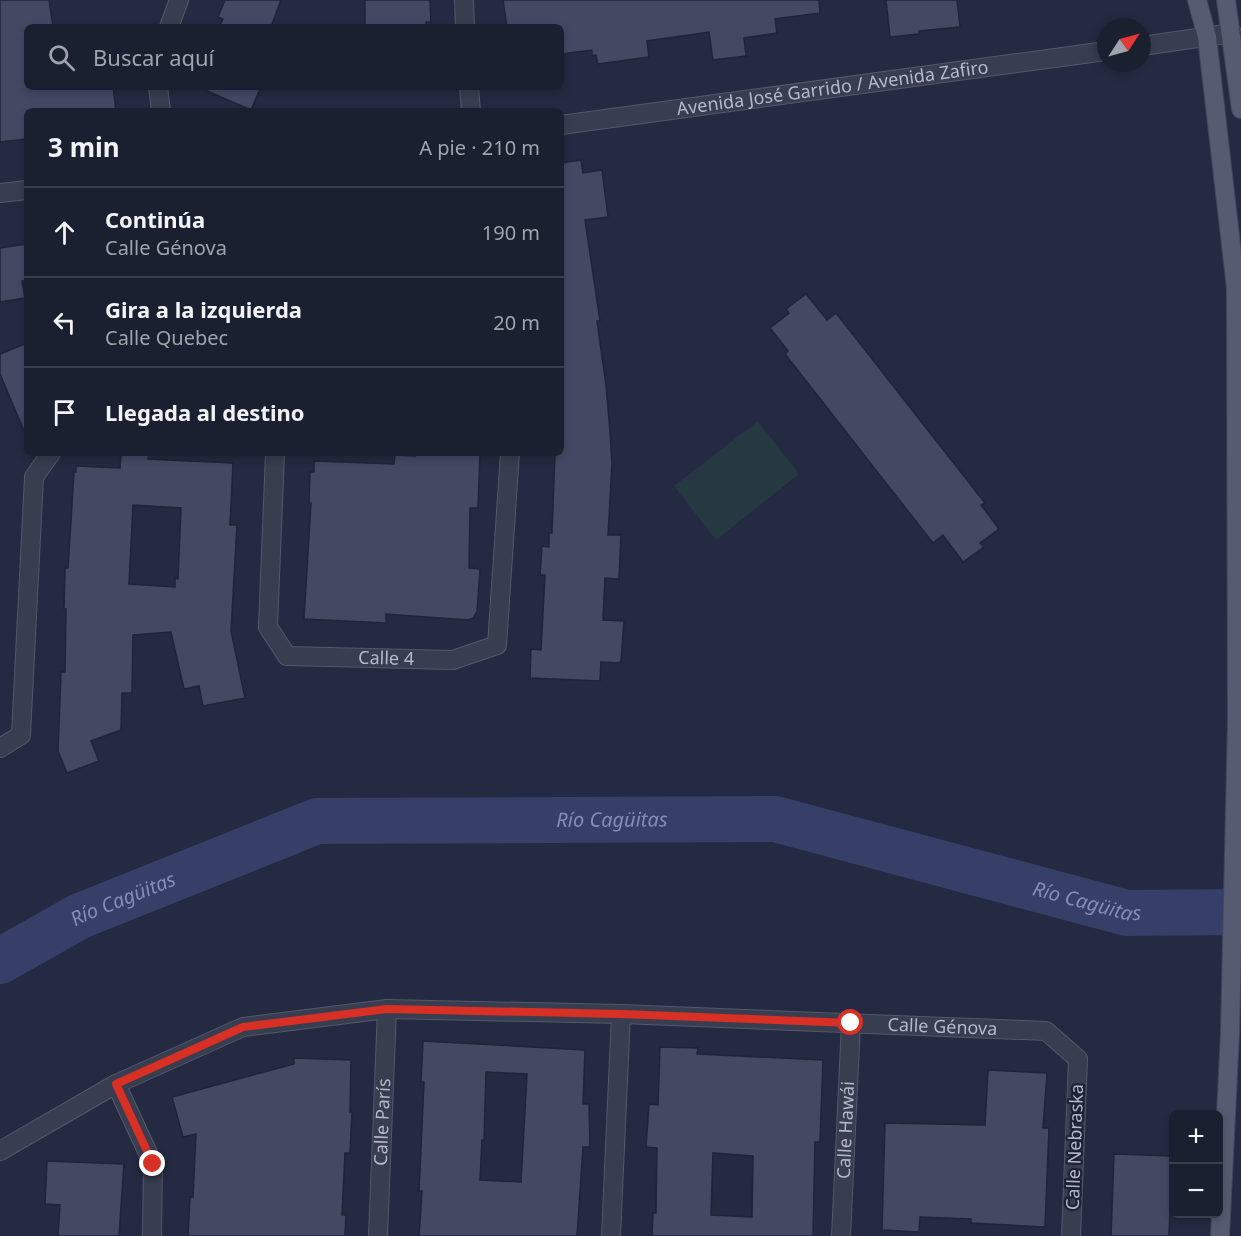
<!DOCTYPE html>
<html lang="es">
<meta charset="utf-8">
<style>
:root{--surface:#1b2031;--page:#242839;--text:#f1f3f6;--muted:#a0a3ab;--line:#393e4d}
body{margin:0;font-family:"Noto Sans",sans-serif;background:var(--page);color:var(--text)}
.controls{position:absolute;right:18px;bottom:18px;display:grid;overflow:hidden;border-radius:9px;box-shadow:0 3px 9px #0003}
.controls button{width:54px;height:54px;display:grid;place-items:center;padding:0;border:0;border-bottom:2px solid var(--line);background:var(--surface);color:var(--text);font:30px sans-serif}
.compass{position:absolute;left:1097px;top:18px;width:54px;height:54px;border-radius:50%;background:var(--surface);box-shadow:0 3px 9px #0003;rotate:54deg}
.stop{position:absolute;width:18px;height:18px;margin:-14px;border:4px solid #d93025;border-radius:50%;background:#fff}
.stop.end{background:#d93025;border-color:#fff;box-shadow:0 2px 6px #0008}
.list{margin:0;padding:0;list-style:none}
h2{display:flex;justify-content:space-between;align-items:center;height:78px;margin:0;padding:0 24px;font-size:26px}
h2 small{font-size:20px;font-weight:400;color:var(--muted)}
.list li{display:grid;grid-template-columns:39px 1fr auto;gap:18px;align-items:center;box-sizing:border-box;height:90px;padding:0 24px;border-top:2px solid var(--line)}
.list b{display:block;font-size:22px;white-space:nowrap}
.list p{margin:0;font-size:20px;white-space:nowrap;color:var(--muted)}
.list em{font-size:20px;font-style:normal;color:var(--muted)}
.icon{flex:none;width:33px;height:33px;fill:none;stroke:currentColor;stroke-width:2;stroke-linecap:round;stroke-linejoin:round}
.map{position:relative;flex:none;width:1241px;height:1236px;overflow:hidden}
.search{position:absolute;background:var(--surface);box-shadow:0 3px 9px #0003;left:24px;top:24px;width:540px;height:66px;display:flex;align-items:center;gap:15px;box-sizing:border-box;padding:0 21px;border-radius:9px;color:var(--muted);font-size:22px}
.panel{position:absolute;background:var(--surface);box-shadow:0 3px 9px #0003;left:24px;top:108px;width:540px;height:348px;border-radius:9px}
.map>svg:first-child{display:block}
.green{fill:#263842}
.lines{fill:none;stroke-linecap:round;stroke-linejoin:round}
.river{stroke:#353f67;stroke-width:46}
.building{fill:#434963;stroke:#1f2438;stroke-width:1.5;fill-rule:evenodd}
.minor-casing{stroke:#53586b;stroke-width:20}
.major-casing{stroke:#42465a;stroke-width:20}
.minor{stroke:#383d50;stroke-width:18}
.major{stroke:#565b71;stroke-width:18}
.route{stroke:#d93025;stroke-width:8}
.labels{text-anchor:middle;stroke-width:4.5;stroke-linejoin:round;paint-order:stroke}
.street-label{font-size:18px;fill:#b5b8cb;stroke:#1d2236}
.water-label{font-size:20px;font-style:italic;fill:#828db8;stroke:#1d2236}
</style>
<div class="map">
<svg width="1241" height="1236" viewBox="0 0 1241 1236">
<rect width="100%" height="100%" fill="#242a41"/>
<polygon class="green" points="758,421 799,474 716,540 674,486"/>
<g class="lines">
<path class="river" id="s1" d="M0,961l80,-45 237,-95 458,-2 352,94 114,-1"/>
</g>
<g class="building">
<polygon points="0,0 49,0 53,27 27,27 27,87 113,87 116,111 27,111 27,139 0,142"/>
<polygon points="225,0 281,0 271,27 219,27 223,19 218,17"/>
<polygon points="365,0 430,0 431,22 426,22 427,27 365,27"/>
<polygon points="503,0 819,0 820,13 775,19 777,33 744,38 746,56 713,60 709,32 647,41 649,57 598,64 596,55 592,56 592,50 561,54 561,27 507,27"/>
<polygon points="886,0 957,0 960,27 919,31 919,34 890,37"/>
<polygon points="198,87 261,87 251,110"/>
<polygon points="581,160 583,173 602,170 608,217 585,220 600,321 597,321 606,385 610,432 612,464 608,535 621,535 619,579 605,578 603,620 624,621 621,661 619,663 601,662 600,681 530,678 531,649 541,650 545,575 540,575 542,546 549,547 549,533 552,533 555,453 561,453 561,163"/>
<polygon points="27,244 27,281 22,281 25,298 0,302 0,248"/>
<polygon points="806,294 827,320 836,313 985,503 981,505 999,529 980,543 984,547 963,562 943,535 933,543 785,354 788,351 770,328 789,313 786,309"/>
<polygon points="27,343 27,438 0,374 0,354"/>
<path d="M121,453h28l-1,6 85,4 -3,62h7l-6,106 14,67 -42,8 -4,-20 -15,3 -13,-57 -38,3 -1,58h-10l-1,37 -30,11 8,20 -32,12 -9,-22 3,-79h4l1,-63h-2l1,-41h3l6,-96h2v-6l44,2zM133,505l48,3 -3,71 -3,-1v9l-46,-3z"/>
<polygon points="415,453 480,453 478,508 470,508 469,568 480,569 477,612 473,618 468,620 386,614 386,623 304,619 311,503 309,503 310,472 314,472 314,461 394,464 395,455 415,456"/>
<path d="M423,1041l162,9 -2,54h6l1,43h-7l-6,89h-158l3,-45h-3l5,-109h-3zM486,1072l41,2 -6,108 -41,-2 2,-40h2z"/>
<path d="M660,1047l38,1 -1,6 126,6 -3,82h-5l-2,94h-161l1,-23h3l1,-65 -11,-1 3,-43 9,1zM713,1153l40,3 -1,61 -41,-2z"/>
<polygon points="294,1058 351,1060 350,1112 352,1112 350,1153 345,1153 342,1215 346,1215 345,1236 188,1236 190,1197 193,1197 196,1134 183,1137 172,1097 294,1064"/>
<polygon points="988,1070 1047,1073 1043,1128 1049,1128 1045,1227 971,1223 971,1219 920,1217 919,1232 882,1230 885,1123 985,1125"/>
<polygon points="1114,1154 1172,1156 1169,1236 1111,1236"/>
<polygon points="47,1161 124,1164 119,1236 58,1236 60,1205 45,1204"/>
</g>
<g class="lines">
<defs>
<g id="minor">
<polyline points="464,0 465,27"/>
<polyline points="169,27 179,0"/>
<polyline points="1142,46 1232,33"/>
<polyline points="158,87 161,111"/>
<polyline points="469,87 471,111"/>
<path id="s2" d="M561,125l545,-74"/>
<polyline points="0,193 27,190"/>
<path id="s3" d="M275,453l-7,174 19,29 166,4 44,-15 13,-192"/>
<polyline points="0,748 21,735 34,477 51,453"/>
<polyline points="116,1084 153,1164 152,1236"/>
<path id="s4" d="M0,1151l116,-67 127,-57 144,-18 234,5 425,17 32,28 -7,177"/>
<path id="s5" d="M378,1236l9,-227"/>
<polyline points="611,1236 621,1014"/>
<path id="s6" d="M841,1236l10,-213"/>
</g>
<g id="major">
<polyline points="1197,0 1207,37 1236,288 1237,721 1230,1033 1220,1236"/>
<polyline points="1226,0 1241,109"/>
</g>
</defs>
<use href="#minor" class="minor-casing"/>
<use href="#major" class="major-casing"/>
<use href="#minor" class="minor"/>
<use href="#major" class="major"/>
</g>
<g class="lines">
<polyline class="route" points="153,1164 116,1084 243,1027 387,1009 621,1014 851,1023"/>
</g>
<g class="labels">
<g class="street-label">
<text dy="6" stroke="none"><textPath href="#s2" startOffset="274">Avenida José Garrido / Avenida Zafiro</textPath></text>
<text dy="6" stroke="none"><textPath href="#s3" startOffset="308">Calle 4</textPath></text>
<text dy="6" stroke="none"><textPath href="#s4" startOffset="974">Calle Génova</textPath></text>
<text dy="6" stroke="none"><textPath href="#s5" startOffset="114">Calle París</textPath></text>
<text dy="6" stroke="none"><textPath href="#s6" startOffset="106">Calle Hawái</textPath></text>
<text transform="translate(1075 1147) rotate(-88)" y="6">Calle Nebraska</text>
</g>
<g class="water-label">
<text dy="7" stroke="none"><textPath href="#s1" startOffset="642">Río Cagüitas</textPath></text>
<text dy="7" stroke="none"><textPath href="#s1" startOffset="1128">Río Cagüitas</textPath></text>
<text dy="7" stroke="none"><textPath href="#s1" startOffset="138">Río Cagüitas</textPath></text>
</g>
</g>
</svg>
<div class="controls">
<button>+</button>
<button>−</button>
</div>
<svg class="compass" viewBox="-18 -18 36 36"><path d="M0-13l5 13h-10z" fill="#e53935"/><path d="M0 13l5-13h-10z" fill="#a0a3ab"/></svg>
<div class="stop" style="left:851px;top:1023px"></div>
<div class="stop end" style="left:153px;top:1164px"></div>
<div class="search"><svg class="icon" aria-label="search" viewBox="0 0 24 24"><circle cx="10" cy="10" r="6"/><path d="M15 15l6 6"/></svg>Buscar aquí</div>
<section class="panel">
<h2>3 min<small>A pie · 210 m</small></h2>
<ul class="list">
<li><svg class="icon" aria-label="ahead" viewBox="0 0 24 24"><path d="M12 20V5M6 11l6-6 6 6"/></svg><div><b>Continúa</b><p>Calle Génova</p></div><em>190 m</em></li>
<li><svg class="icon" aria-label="left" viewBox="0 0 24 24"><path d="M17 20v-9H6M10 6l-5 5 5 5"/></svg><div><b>Gira a la izquierda</b><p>Calle Quebec</p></div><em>20 m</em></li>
<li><svg class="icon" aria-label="arrive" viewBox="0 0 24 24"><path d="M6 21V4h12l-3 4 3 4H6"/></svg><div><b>Llegada al destino</b></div></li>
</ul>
</section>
</div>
